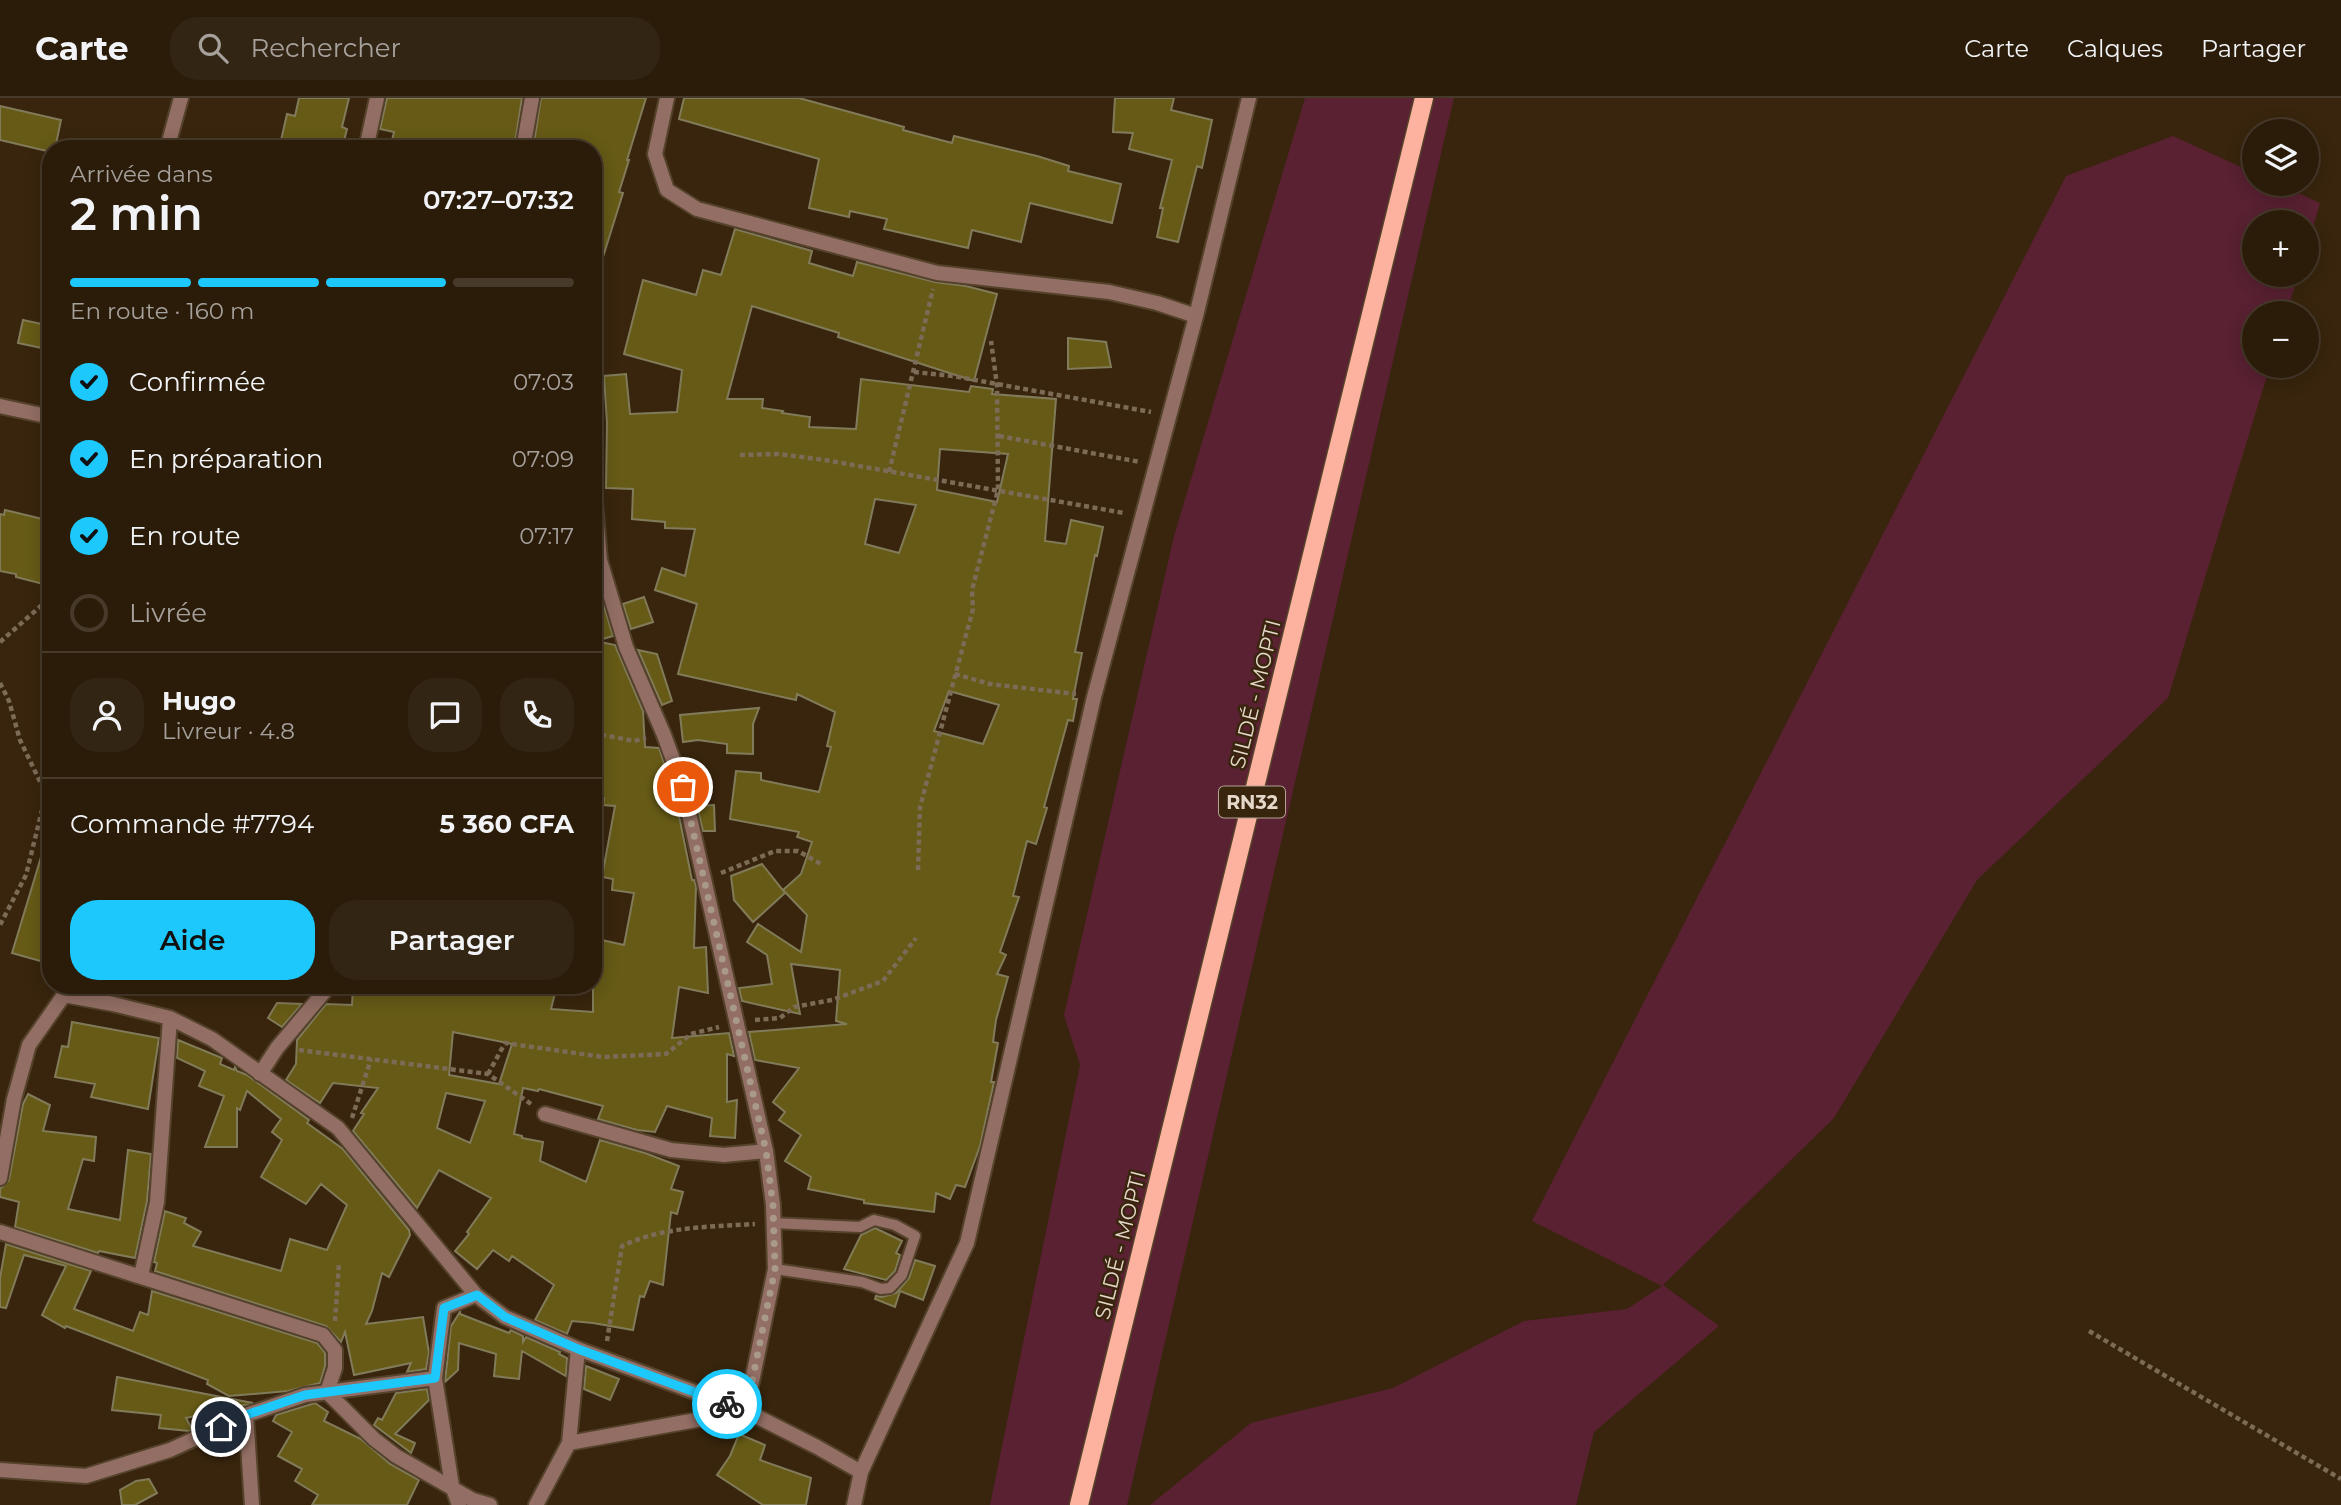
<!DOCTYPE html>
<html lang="fr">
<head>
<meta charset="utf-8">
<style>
  body { margin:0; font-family:Montserrat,sans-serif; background:#332513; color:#f1f3f6; height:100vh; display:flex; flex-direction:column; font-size:26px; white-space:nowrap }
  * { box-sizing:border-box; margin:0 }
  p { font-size:23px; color:#a6a19c }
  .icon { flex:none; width:38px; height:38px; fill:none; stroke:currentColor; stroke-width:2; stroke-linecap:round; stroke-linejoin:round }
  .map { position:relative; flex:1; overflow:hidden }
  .side { position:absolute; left:42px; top:42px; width:560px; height:854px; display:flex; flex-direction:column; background:#2b1c0a; border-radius:28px; box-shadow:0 4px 18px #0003,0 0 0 2px #473a2b }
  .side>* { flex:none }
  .controls { position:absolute; left:2242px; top:21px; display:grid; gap:14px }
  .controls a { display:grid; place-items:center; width:77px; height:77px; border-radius:50%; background:#2b1c0a; box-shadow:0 4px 18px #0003,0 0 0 2px #473a2b; font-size:35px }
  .pin { position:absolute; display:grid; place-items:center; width:60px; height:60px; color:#fff; margin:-30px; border:4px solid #fff; border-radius:50%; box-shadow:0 2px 7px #0007 }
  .courier { position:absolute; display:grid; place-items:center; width:70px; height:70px; margin:-35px; border:5px solid #1dc9fc; border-radius:50%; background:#fff; color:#222; box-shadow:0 2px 9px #0007 }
  .overview em { font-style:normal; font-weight:600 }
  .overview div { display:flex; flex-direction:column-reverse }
  .overview { display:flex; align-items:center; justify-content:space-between; height:119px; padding:0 28px }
  h1 { font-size:46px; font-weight:600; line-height:52px }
  .bar { display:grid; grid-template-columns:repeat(4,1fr); gap:10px 7px; align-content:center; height:84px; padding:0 28px }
  .bar i { height:9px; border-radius:5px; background:#473a2b }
  .bar .on { background:#1dc9fc }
  .bar p { grid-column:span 4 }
  .line { display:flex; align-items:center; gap:18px; padding:0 28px; border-top:2px solid #473a2b }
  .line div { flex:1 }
  .round { display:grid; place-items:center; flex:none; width:74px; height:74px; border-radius:28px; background:#332513 }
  ol { padding:0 28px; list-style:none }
  li { display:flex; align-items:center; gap:21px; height:77px }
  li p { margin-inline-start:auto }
  li .icon { padding:7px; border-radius:50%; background:#1dc9fc; color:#111; stroke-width:4 }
  li:last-child { color:#a6a19c }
  li i { width:38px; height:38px; border:4px solid #473a2b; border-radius:50% }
  .button { display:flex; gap:14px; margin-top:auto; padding:14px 28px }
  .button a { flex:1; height:80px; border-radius:28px; background:#1dc9fc; color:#111; font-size:28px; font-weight:600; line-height:80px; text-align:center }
  .button a+a { background:#332513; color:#f1f3f6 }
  header { display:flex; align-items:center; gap:42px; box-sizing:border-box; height:98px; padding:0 35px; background:#2b1c0a; border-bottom:2px solid #473a2b }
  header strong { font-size:33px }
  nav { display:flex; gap:38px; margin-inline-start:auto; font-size:24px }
  .search { width:490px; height:63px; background:#332513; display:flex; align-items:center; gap:18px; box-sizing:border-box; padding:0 24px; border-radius:28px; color:#a6a19c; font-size:26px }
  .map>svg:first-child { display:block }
</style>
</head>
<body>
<header>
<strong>Carte</strong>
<div class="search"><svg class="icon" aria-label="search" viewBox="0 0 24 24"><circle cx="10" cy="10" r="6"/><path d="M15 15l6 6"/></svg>Rechercher</div>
<nav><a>Carte</a><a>Calques</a><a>Partager</a></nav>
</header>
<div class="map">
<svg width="2341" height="1407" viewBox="0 0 2341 1407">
  <rect width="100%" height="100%" fill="#39250d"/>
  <path fill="#592132" d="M1305 0H1454L1127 1407H990L1080 967 1064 917 1174 438Z
    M2173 38 2254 75V86H2278L2320 105 2307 150 2306 124H2254V177H2298L2287 215H2254V268H2270L2168 600 1977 782 1834 1020 1663 1187 1719 1228 1594 1334 1576 1407H1150L1251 1325 1393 1290 1524 1223 1627 1211 1662 1188 1532 1123 2066 78Z"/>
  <path fill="#665a16" stroke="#817b5a" stroke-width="2" fill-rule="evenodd" d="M299 0H349L342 29 347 31 342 51H279L287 16 295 18Z
    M387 0H522L514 51H390L394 34 380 31Z
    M541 0H646L627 62H629L619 94 623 95 598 175 593 174V51H533Z
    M684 0H799L904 29 903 32 952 45 954 38 1037 58 1069 68 1068 73 1121 86 1112 125 1030 105 1021 144 972 132 968 150 884 131 887 121 850 113 849 119 809 110 819 61 679 21Z
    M1115 0H1174L1171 12 1212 22 1202 70 1197 68 1178 144 1157 139 1163 110H1160L1172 62 1129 51 1133 35 1113 34Z
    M0 8 61 22 55 51H51V54L0 42Z
    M735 131 812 153 809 165 853 178 857 164 935 184 966 188 997 196 974 283 838 239 839 235 752 208 727 301H763L762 310 783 313 782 315 810 319 809 329 856 331 861 281 969 294 971 288 993 291 992 296 1056 301 1045 443 1066 446 1071 422 1103 429 1097 458 1095 457 1075 554 1082 555 1073 601H1077L1073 623 1068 622 1044 709 1047 710 1036 746 1027 743 1013 798 1019 799 1000 854 1006 857 997 876 1008 879 996 922 993 944 998 945 991 984H994L980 1048 965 1089 956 1087 950 1101 936 1095 934 1114 864 1105V1102L808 1091 811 1079 785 1063 801 1037 779 1022 785 1014 773 1004 799 970 755 962 749 934 847 926 836 923 840 872 791 866 800 916 742 903 739 890 772 886 767 857 747 844 758 826 801 854 807 817 783 792 801 776 812 744 797 739 799 734 730 721 736 673 761 675V682L819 694 831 649 827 648 835 614 797 596 796 602 678 576 697 506 655 492 662 470 685 478 695 431 665 430V424L632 421 633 391 606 390 607 325 604 278 626 276 630 316 677 314 682 272 624 256 643 182 696 197 703 172 721 177ZM940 351 1008 356 997 404 937 392ZM875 401 916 407 899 455 865 446ZM949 593 999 607 983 646 934 633Z
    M23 222 51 228V252L18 245Z
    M1068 240 1106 244 1111 269 1068 271Z
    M5 412 51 423V488L16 479V476L0 473V416L4 417Z
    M644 499 653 524 631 531 623 506Z
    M593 505 604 508 613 538 596 543 615 547 643 613 645 649 659 650 664 665 670 700H675L674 708H677L692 782H694L696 788 694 850 706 849 708 895 679 889 672 940 729 935 734 958 727 956V1004L737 1002 735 1040 710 1038 712 1020 667 1008 655 1034 637 1032 598 1021 603 1008 539 991 538 993 523 990 514 1036 522 1038V1040L543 1044 540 1063 586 1084 600 1042 645 1055 679 1068 671 1091 683 1094 677 1116 671 1114 663 1187 650 1183 644 1199 640 1198 633 1232 593 1225 572 1223 567 1236 535 1222 554 1187 512 1158 509 1163 493 1152 477 1171 455 1153 469 1136 467 1134 491 1100 439 1072 417 1110 353 1033 364 1016 361 1015 378 990 333 985 320 1005 286 982 296 966 297 942 326 906 352 907 353 887H429V890L479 896 480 887H557L551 911 593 914V840L624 847 634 795 612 792 613 781 602 779 615 708 603 707 604 700 593 697ZM453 934 512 946 499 986 449 977ZM446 995 485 1003 470 1045 437 1030Z
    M638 552 657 556 672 603 662 607Z
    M759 610 753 626V656L727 655V646L698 642 683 644 680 617Z
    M714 707 715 733H703L697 708Z
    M45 746 51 747V866L12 855Z
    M762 766 785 795 753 824 734 802 731 778Z
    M277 905 302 906 282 929 268 920Z
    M72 924 159 940 148 1011 91 999 95 986 55 979 62 948 68 949Z
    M178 942 222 960 220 966 234 972 235 969 237 973 247 977 309 1022 307 1025 343 1051 409 1132 410 1137 389 1179 382 1175 372 1213 366 1226 423 1219 429 1255 426 1271 407 1274 411 1265 354 1277 345 1234 341 1244 326 1228 155 1173 157 1165 154 1164 165 1113 186 1120 184 1125 201 1134 193 1148 281 1173 290 1141 327 1152 347 1107 321 1086 306 1106 261 1079 282 1042 272 1034 281 1021 247 993 240 1012 237 1010V1049H205L224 998 199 988 205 973 177 960Z
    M28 996 50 1007 43 1033 96 1039 94 1063 83 1061 68 1111 120 1122 128 1052 151 1056 147 1103 135 1160 99 1153 98 1155 15 1129 19 1104 0 1099V1091L9 1082 23 1006Z
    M875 1130 902 1143 896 1155 900 1157 895 1173 886 1182 844 1171 861 1137Z
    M6 1146 91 1173 74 1211 133 1233 140 1214 148 1217 152 1193 317 1245 325 1255V1268L320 1285 288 1293 229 1298 207 1286 208 1282 66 1228 65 1230 42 1217 66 1168 24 1157 6 1210 0 1209V1180Z
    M915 1162 935 1168 923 1202 900 1193 895 1209 875 1201 876 1198 882 1199 896 1195 909 1180Z
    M460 1214V1216L509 1235 511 1232 523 1238V1244L526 1239 560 1254 559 1256 567 1260 566 1278 522 1253 519 1281 494 1278 496 1256 459 1245 458 1272 445 1284 451 1228Z
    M586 1268 619 1281 610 1302 584 1291Z
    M117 1279 253 1305 186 1320 192 1331 189 1333 159 1330 161 1317 112 1312Z
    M427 1291 429 1302 395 1336 415 1345 411 1355 374 1327 378 1320 382 1322 396 1295Z
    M315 1305 328 1314 324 1323 361 1341 390 1366 419 1382 407 1407H312L318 1397 295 1383 302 1371 278 1358 292 1334 273 1323 276 1317Z
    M739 1336 765 1347 760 1362 811 1380 806 1407H763L717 1377 730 1358Z
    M149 1381 157 1395 135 1407H122L120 1392 136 1383Z"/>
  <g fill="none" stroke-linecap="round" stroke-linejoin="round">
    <defs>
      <path id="service" d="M773 1125 860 1129 874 1122 895 1127 915 1138 902 1177 890 1190 881 1191 862 1184 775 1171"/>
      <path id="minor" d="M667 0 655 56 667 92 697 111 937 175 1109 194 1157 205 1196 218
        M167 51 181 0
        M366 51 377 0
        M523 51 532 0
        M0 308 51 319
        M260 976 277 950 330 887
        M545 1016 671 1052 724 1057 766 1053
        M0 1080 14 1001 29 947 64 897 113 906 170 920 212 941 338 1030 476 1197 505 1219 578 1251 746 1313 817 1349 861 1374
        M0 1134 323 1237 335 1252V1270L327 1294 374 1341 396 1358 473 1402 490 1407
        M141 1178 157 1104 170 920
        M246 1317 252 1407
        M569 1345 746 1313 775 1171 773 1107 766 1053 683 689 664 637 626 549 600 462 593 382
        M0 1372 86 1378 170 1352 246 1317 305 1297 435 1280
        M459 1407 452 1388 435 1280 444 1210 476 1197
        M536 1407 569 1345 578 1251
        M854 1407 861 1374 967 1145 1094 599 1196 218 1249 0"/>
      <path id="primary" d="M1079 1407 1424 0"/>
    </defs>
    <use href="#service" stroke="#55422b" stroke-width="14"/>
    <use href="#minor" stroke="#55422b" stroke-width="18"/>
    <use href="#primary" stroke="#55422b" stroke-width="21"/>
    <path stroke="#7c6b57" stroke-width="4.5" stroke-dasharray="5 3.5" stroke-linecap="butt" d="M914 274 953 278 1151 314
      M999 338 1140 364
      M740 357 778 356 825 362 1124 415
      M889 374 933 191
      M0 544 51 499
      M955 576 990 586 1076 596
      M0 585 9 603 20 642 46 696 26 777 0 827
      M593 635 634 643 646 640
      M918 772 920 709 973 511 972 492 998 392 997 287 991 243
      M721 775 775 753H798L821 766
      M755 922 780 920 794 909 832 902 883 883 916 840
      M299 952 488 976 531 1006
      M488 976 505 945 603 959 666 956 691 936 719 929
      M352 1020 371 961
      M335 1223 339 1165
      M2089 1233 2341 1381
      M607 1243 622 1148C664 1128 710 1129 755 1126"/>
    <use href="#service" stroke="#926e64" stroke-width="10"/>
    <use href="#minor" stroke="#926e64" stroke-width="14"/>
    <use href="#primary" stroke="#fcb29e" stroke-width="18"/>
  </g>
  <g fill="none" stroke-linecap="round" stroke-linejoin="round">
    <path stroke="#a99988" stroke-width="7" stroke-dasharray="0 12.6" d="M683 689 766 1053 773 1107 775 1171 746 1313 727 1306"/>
    <path stroke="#1dc9fc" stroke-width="9" d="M221 1329 246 1317 305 1297 435 1280 444 1210 477 1197 505 1219 578 1251 727 1306"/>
  </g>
  <g text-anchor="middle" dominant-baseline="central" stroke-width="5" stroke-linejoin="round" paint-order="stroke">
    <rect fill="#39250d" stroke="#b1a291" stroke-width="2" x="1219" y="688.5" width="66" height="31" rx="5"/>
    <g font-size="19" font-weight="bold" fill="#e5d8ca">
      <text x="1252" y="704">RN32</text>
    </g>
    <g font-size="21" fill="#e5d8ca" stroke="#39250d">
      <text transform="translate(1255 596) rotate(-76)">SILDÉ - MOPTI</text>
      <text transform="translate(1120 1147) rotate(-76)">SILDÉ - MOPTI</text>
    </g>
  </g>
</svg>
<div class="controls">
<a><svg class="icon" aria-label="layers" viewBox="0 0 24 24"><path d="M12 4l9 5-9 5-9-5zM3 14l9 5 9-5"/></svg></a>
<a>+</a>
<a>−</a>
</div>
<div class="pin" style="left:683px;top:689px;background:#ea580c"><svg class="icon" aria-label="bag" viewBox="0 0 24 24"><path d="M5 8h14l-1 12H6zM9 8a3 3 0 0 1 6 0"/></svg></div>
<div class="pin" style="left:221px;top:1329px;background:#1f2937"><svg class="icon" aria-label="home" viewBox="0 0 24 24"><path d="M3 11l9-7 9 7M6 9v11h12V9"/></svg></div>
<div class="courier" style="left:727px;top:1306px"><svg class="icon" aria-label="bike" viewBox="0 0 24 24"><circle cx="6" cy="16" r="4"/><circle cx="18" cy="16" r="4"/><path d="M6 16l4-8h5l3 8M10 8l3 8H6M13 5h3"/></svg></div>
<section class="side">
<div class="overview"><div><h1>2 min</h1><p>Arrivée dans</p></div><em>07:27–07:32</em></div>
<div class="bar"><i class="on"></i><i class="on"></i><i class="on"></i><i></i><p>En route · 160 m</p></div>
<ol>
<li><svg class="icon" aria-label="check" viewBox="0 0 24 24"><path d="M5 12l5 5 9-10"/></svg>Confirmée<p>07:03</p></li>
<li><svg class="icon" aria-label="check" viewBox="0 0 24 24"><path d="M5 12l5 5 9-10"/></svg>En préparation<p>07:09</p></li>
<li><svg class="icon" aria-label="check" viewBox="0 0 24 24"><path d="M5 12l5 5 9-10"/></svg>En route<p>07:17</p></li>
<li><i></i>Livrée</li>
</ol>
<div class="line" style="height:126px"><a class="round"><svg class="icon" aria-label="person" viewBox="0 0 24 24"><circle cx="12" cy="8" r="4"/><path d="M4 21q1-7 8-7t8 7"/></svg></a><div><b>Hugo</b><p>Livreur · 4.8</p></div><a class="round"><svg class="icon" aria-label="chat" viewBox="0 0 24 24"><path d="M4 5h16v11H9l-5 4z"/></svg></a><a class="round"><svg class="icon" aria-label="phone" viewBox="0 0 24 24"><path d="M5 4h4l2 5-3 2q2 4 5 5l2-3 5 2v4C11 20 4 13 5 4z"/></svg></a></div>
<div class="line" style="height:91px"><div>Commande #7794</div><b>5 360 CFA</b></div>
<div class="button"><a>Aide</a><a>Partager</a></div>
</section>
</div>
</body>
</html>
